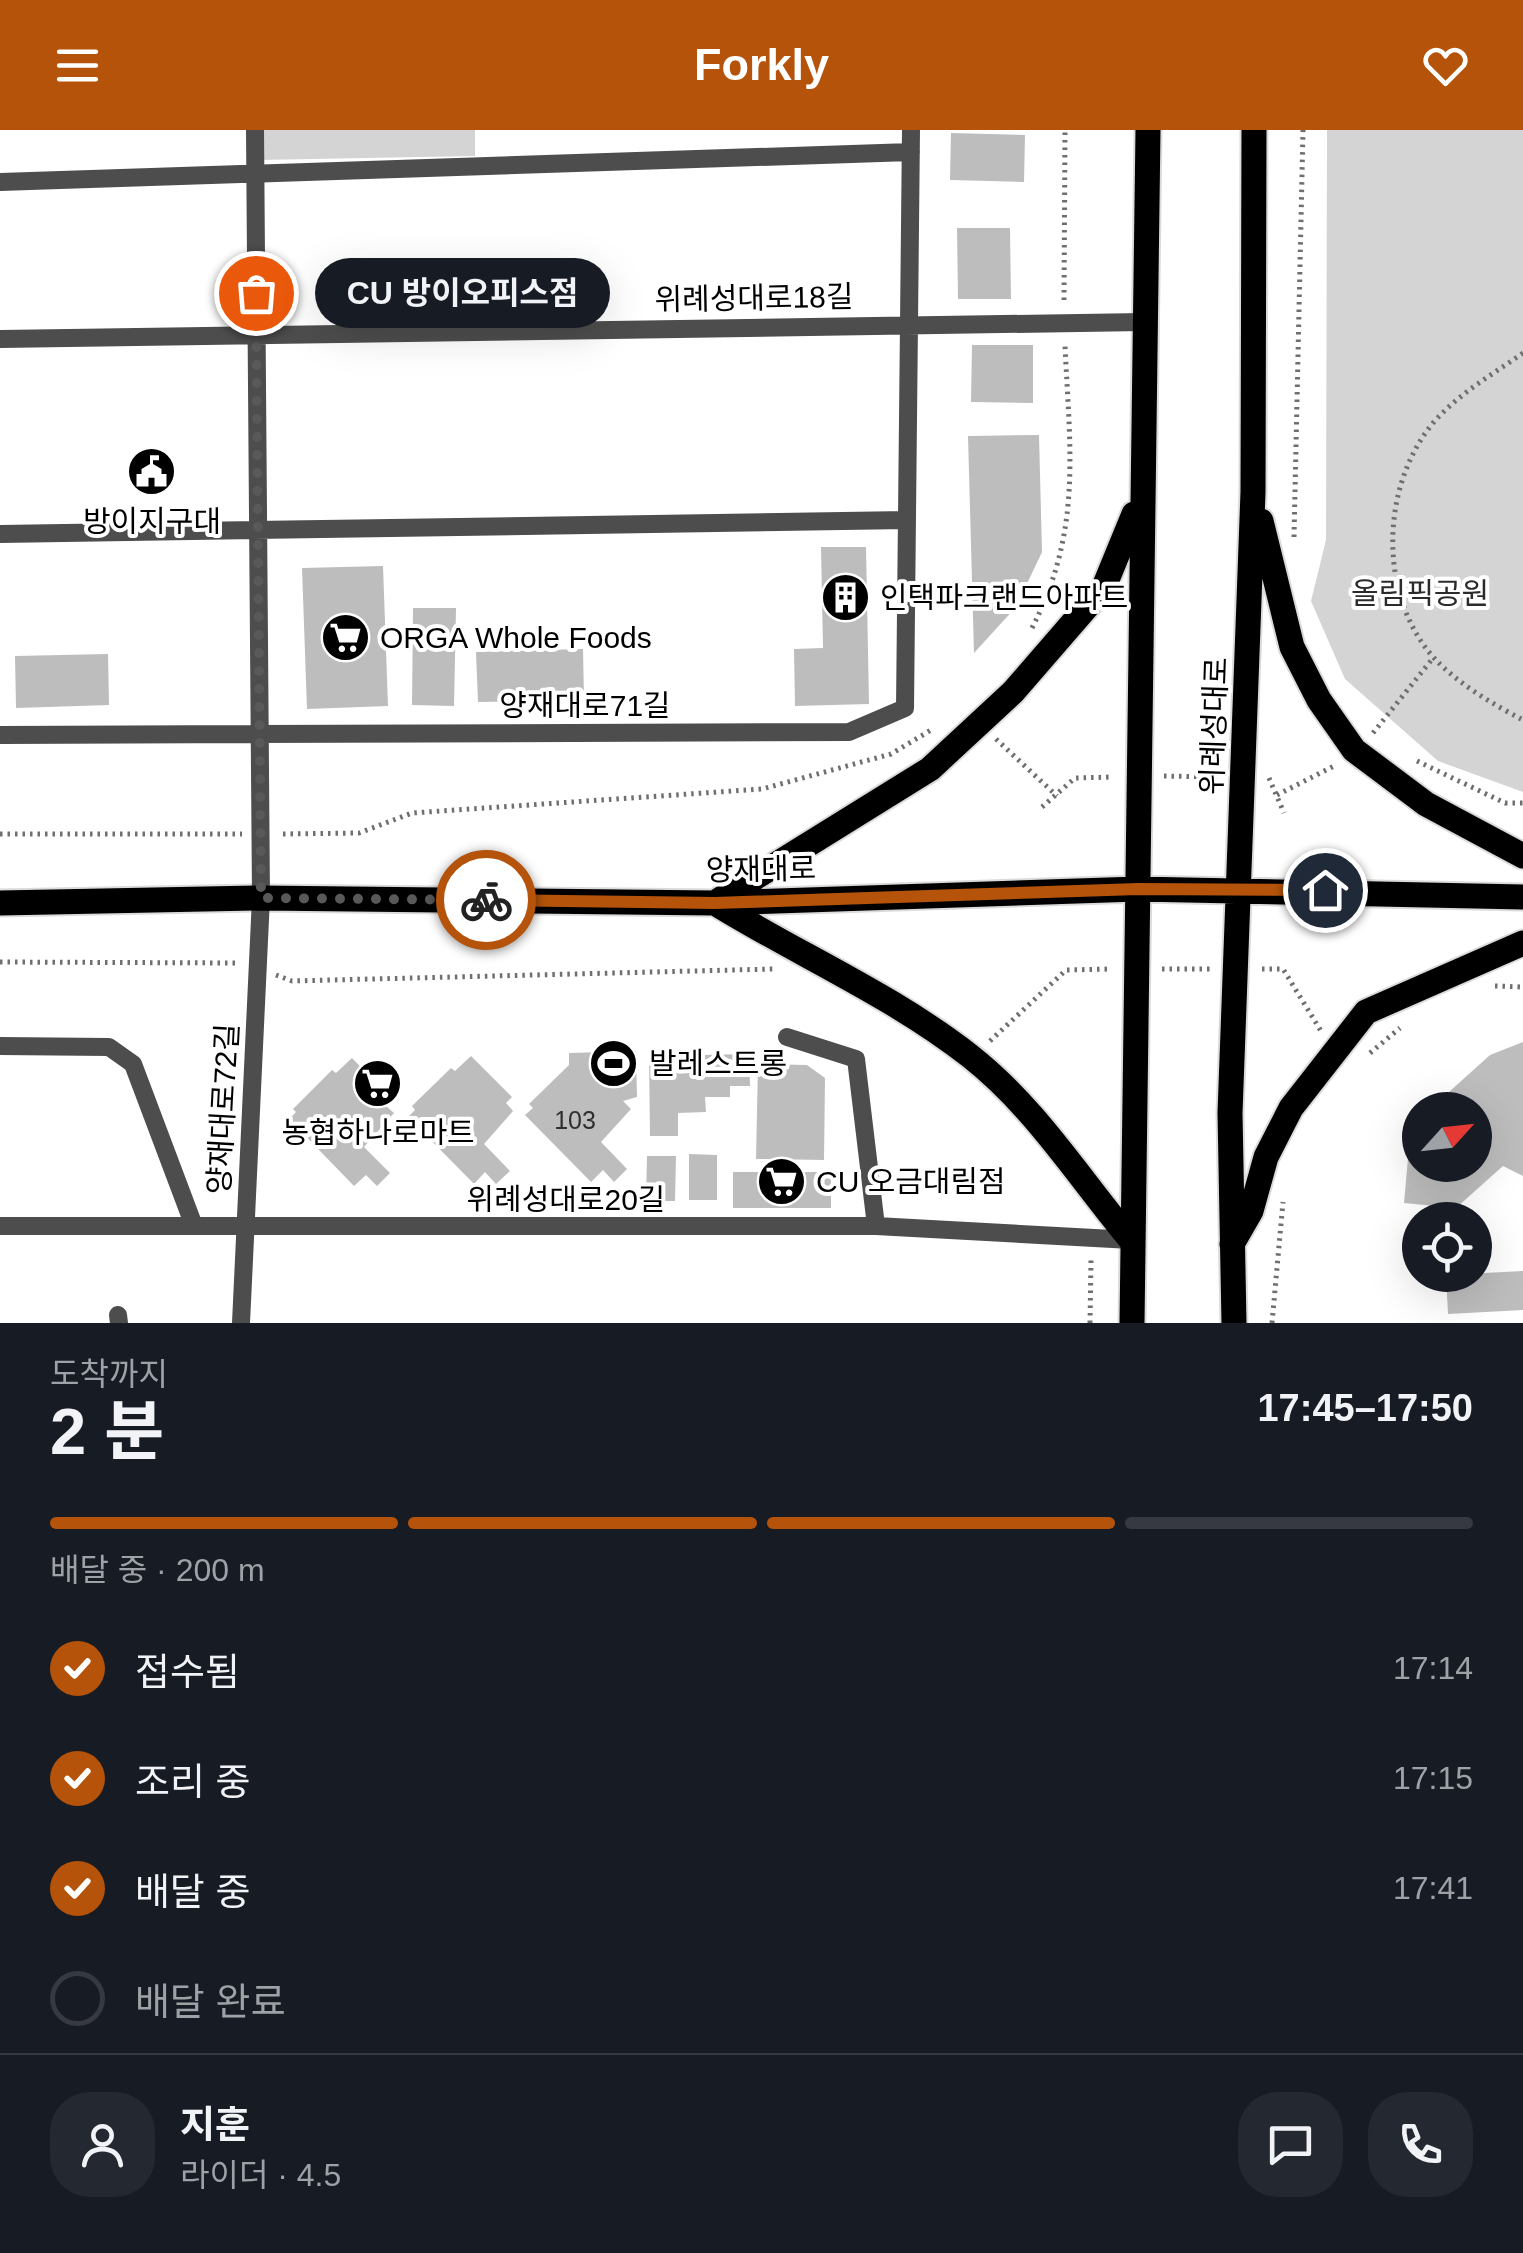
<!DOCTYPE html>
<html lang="ko">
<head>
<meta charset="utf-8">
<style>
  body { margin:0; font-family:Helvetica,"Noto Sans KR",sans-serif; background:#242831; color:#f1f3f6; height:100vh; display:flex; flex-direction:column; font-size:38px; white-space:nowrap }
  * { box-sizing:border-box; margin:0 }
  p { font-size:32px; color:#9ea1a6 }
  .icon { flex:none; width:55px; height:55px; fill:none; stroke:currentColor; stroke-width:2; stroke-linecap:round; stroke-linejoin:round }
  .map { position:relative; height:1193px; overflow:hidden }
  .side { display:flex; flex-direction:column; background:#171b24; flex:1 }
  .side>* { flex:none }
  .needle { width:65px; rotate:63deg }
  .tools { position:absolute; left:1402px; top:962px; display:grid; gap:20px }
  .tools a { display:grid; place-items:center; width:90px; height:90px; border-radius:50%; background:#171b24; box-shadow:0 10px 40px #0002; font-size:50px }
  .pin { position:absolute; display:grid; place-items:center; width:85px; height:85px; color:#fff; margin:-42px; border:5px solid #fff; border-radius:50%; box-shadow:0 2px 10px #0007 }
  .courier { position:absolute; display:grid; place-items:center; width:100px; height:100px; margin:-50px; border:8px solid #b45309; border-radius:50%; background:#fff; color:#222; box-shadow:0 2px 12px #0007 }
  .bubble { position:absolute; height:70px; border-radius:35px; background:#171b24; box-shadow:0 10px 40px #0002; font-size:32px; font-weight:700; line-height:70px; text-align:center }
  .headline em { font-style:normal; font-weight:700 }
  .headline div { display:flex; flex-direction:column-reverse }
  .headline { display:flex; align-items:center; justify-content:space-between; height:170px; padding:0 50px }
  h1 { font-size:65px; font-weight:700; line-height:75px }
  .bar { display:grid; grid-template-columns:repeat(4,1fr); gap:15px 10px; align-content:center; height:120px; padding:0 50px }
  .bar i { height:12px; border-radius:8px; background:#363941 }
  .bar .selected { background:#b45309 }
  .bar p { grid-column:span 4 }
  .line { display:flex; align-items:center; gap:25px; padding:0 50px; border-top:2px solid #363941 }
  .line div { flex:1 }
  .round { display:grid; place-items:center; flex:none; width:105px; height:105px; border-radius:40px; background:#242831 }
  ol { padding:0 50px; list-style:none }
  li { display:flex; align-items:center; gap:30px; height:110px }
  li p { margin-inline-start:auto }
  li .icon { padding:10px; border-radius:50%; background:#b45309; color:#fff; stroke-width:4 }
  li:last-child { color:#9ea1a6 }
  li i { width:55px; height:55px; border:5px solid #363941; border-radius:50% }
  header { display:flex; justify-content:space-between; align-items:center; height:130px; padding:0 50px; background:#b45309; color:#fff; font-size:45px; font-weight:700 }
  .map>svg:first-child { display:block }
</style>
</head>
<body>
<header><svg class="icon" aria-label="menu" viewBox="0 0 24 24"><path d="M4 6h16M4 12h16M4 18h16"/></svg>Forkly<svg class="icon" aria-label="heart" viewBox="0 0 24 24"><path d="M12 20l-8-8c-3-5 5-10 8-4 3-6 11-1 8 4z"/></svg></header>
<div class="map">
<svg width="1523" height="1193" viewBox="0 0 1523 1193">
  <rect width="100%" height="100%" fill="#fff"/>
  <path fill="#d4d4d4" d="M257 0H475V26L258 30Z
    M1327 0H1523V662L1438 631 1345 549 1311 471 1326 410Z"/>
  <path fill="#bdbdbd" d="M951 3 1025 5 1024 52 950 50Z
    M957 98H1010L1011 169H958Z
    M972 215H1033V273L971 272Z
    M1039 305 1042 422 1016 477 974 523 968 306Z
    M821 417H866L869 574 795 576 794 519 823 518Z
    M383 436 388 576 307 579 302 438Z
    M413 478H456L454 576 412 575Z
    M583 519 584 570 478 572 476 522Z
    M108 524 109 575 16 578 15 526Z
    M1523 912V1046L1503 1036 1456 1078 1404 1073 1408 1028 1420 1001V1035H1475V980H1429L1490 925Z
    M636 921 637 967 623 971 631 979 601 1012 627 1039 614 1052 603 1040 591 1052 525 985 533 978 529 974 569 935V923Z
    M749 924 750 956H730V967H705L706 982 678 983V1006H650L649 926Z
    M471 926 512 967 506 973 513 981 484 1014 510 1041 496 1054 485 1042 474 1054 408 987 415 980 412 976 451 938 455 941Z
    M352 928 393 970 386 976 394 983 364 1017 390 1043 377 1056 366 1045 354 1056 289 989 296 982 293 979 332 940 336 943Z
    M758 934 807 935 825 948 824 1030 756 1029Z
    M689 1024 717 1025V1070H689Z
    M647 1026H676L675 1071H646Z
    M733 1042H831V1078H733Z
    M1523 1141V1180L1448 1184 1446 1145Z"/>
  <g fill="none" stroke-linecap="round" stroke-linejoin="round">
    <defs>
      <path id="major" d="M1261 391 1292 517 1319 570 1354 620 1426 674 1523 726
        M719 770 930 639 1013 562 1104 457 1134 384
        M0 773 261 768 715 773 1138 759 1523 767
        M715 773C799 825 892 865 970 926 1035 977 1079 1048 1131 1110
        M1232 1114 1251 1081 1266 1027 1291 978 1366 882 1523 813
        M1132 1193 1148 0
        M1234 1193 1230 983 1253 362 1254 0"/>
    </defs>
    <use href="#major" stroke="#dbdbdb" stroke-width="29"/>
    <path stroke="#6f6f6f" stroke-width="5" stroke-dasharray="2.5 5" stroke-linecap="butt" d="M1064 170 1065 0
      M1523 223C1492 245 1459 263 1433 293 1380 357 1378 467 1435 529 1457 553 1494 575 1523 590
      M1294 407 1303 0
      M1032 498C1082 401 1070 321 1065 216
      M1373 603 1433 528
      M996 609 1057 666
      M1417 631 1505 673H1523
      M1164 646 1218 647
      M1269 648 1284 683
      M1277 665 1334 636
      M1042 677 1075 648 1113 647
      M0 704H242
      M283 704 359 703 412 683 762 659 891 624 931 600
      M0 832 237 833
      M1162 839H1211
      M1262 839H1283L1321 901
      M276 845 292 851 774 839
      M1495 856 1523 857
      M990 911 1066 840 1111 839
      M1370 923 1400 898
      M1090 1193 1091 1130
      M1272 1193 1283 1072"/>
    <path stroke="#4d4d4d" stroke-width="18" d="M0 52 911 22
      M0 209 1143 192
      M0 404 907 390
      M0 605 849 602 905 578 911 0
      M787 907 856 929 876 1096
      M0 916 109 917 133 934 194 1096
      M0 1096H876L1131 1110
      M118 1185 119 1193
      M241 1193 261 768 255 0"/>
    <use href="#major" stroke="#000" stroke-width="25"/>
  </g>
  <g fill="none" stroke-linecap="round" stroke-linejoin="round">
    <path stroke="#595959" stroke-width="10" stroke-dasharray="0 18" d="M256 163 261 768 486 770"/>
    <path stroke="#b45309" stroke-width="12" d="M486 770 715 773 1138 759 1325 760"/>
  </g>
  <defs>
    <symbol id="civic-disc" viewBox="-11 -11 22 22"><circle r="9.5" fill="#000" stroke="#fff"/><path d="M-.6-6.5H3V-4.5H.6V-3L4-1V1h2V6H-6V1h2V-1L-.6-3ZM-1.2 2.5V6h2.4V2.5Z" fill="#fff"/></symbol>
    <symbol id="building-disc" viewBox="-11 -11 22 22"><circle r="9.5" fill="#000" stroke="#fff"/><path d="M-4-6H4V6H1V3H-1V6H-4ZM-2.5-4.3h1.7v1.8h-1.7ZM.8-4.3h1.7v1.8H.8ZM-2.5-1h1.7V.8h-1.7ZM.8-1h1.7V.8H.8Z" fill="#fff"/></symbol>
    <symbol id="supermarket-disc" viewBox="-11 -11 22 22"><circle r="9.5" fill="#000" stroke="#fff"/><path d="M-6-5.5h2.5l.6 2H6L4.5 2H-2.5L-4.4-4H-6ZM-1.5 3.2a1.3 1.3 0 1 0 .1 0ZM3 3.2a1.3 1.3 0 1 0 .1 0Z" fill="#fff"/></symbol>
    <symbol id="stadium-disc" viewBox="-11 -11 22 22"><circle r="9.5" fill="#000" stroke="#fff"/><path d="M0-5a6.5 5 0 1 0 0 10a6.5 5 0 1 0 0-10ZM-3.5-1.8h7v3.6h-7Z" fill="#fff"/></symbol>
  </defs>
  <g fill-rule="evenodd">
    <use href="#civic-disc" x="124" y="314" width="55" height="55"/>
    <use href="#building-disc" x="818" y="440" width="55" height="55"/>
    <use href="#supermarket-disc" x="318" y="480" width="55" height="55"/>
    <use href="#stadium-disc" x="586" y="906" width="55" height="55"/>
    <use href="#supermarket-disc" x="350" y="926" width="55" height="55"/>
    <use href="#supermarket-disc" x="754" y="1024" width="55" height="55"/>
  </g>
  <g text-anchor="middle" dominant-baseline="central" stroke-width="8" stroke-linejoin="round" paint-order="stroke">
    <g font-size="25" fill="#2f2f2f">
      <text x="575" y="990">103</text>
    </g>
    <g font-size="30" fill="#000" stroke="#fff">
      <text transform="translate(754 168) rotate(-1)">위례성대로18길</text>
      <text x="585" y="575">양재대로71길</text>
      <text transform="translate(1214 596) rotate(-88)">위례성대로</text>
      <text transform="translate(761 739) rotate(-1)">양재대로</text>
      <text transform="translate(223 979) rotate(-87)">양재대로72길</text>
      <text x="566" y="1069">위례성대로20길</text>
    </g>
    <g font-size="30" fill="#000" stroke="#fff" text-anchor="start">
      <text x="152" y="391" text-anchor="middle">방이지구대</text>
      <text x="880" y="467">인택파크랜드아파트</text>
      <text x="380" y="507">ORGA Whole Foods</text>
      <text x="649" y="933">발레스트롱</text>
      <text x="378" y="1002" text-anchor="middle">농협하나로마트</text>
      <text x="816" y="1051">CU 오금대림점</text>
    </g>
    <g font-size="30" fill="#2b2b2b" stroke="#fff">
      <text x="1420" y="463">올림픽공원</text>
    </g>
  </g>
</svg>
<div class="tools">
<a><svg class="needle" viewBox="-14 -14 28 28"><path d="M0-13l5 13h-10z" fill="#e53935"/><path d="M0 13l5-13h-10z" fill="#9ea1a6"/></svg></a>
<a><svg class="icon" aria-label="locate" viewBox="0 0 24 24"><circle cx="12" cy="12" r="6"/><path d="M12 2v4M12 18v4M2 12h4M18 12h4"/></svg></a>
</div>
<div class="pin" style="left:256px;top:163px;background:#ea580c"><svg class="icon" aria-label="bag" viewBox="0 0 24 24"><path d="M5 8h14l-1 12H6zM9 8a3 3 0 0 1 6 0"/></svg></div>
<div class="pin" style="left:1325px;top:760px;background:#1f2937"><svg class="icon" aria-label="home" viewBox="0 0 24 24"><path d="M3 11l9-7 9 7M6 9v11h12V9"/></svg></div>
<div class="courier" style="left:486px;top:770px"><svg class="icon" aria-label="bike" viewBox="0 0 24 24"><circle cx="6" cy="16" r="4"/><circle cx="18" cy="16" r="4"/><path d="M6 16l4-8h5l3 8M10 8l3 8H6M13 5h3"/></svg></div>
<div class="bubble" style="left:315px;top:128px;width:295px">CU 방이오피스점</div>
</div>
<section class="side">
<div class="headline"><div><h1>2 분</h1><p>도착까지</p></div><em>17:45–17:50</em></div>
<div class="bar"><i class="selected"></i><i class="selected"></i><i class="selected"></i><i></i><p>배달 중 · 200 m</p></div>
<ol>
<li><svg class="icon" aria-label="check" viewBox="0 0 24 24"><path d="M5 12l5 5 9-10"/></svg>접수됨<p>17:14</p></li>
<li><svg class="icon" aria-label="check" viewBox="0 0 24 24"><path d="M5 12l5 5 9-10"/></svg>조리 중<p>17:15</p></li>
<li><svg class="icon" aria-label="check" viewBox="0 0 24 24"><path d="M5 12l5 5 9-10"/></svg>배달 중<p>17:41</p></li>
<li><i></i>배달 완료</li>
</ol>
<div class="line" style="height:180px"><a class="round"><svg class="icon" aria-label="person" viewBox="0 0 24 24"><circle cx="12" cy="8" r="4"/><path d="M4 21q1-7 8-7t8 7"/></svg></a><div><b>지훈</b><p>라이더 · 4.5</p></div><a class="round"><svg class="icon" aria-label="chat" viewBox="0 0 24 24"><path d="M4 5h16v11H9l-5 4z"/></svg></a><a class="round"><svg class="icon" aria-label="phone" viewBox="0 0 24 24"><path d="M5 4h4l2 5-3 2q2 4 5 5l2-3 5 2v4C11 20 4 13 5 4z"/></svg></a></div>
</section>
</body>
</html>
